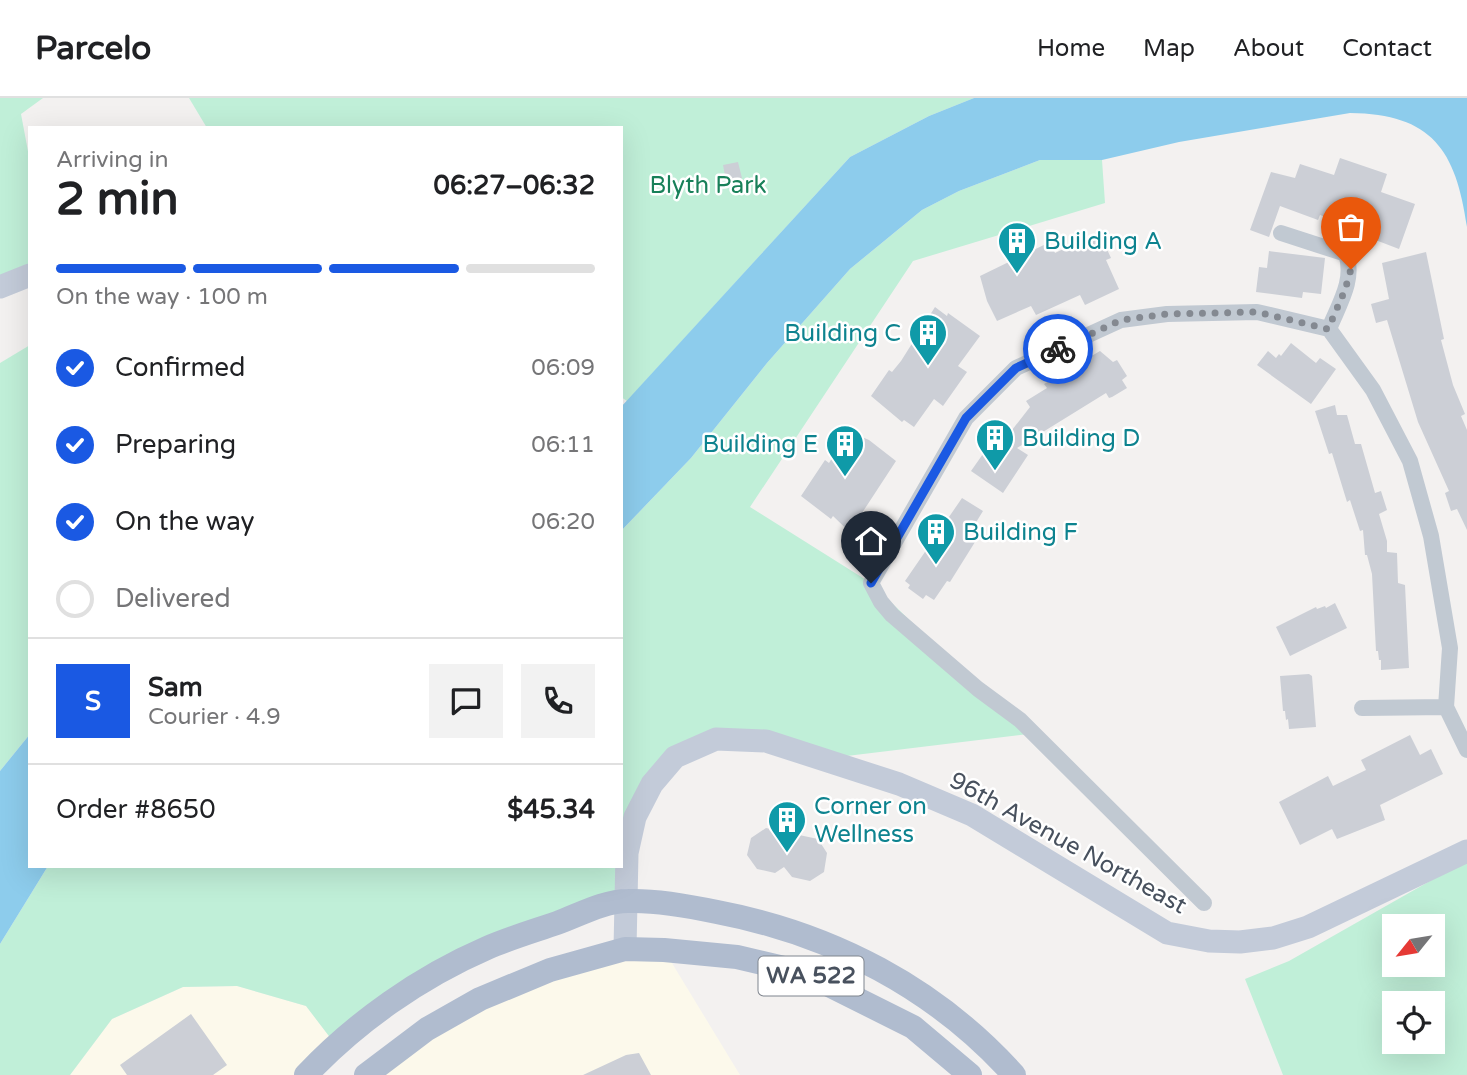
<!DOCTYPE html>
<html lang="en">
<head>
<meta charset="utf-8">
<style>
  body { margin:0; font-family:"Varela Round",sans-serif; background:#f2f2f2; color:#202124; height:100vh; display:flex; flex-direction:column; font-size:26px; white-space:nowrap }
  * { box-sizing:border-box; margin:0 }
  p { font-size:23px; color:#757577 }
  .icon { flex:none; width:38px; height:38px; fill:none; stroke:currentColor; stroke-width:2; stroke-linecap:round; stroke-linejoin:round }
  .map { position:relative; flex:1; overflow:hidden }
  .details { position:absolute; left:28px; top:28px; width:595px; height:742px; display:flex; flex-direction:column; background:#fff; border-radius:0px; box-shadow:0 7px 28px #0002 }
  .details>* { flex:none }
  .needle { width:46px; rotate:240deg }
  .controls { position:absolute; left:1382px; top:816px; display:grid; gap:14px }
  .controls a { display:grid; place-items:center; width:63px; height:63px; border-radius:0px; background:#fff; box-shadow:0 7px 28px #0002; font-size:35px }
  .pin { position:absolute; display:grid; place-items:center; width:60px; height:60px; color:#fff; margin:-72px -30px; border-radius:50% 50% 50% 0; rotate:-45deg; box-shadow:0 0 7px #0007 }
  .pin .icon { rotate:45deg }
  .courier { position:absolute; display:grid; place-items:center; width:70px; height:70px; margin:-35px; border:5px solid #1a59e3; border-radius:50%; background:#fff; color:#222; box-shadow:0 2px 9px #0007 }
  .summary em { font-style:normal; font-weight:800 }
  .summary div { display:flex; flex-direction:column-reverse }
  .summary { display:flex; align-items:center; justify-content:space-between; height:119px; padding:0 28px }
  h1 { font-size:46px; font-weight:800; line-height:52px }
  .bar { display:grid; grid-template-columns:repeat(4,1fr); gap:10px 7px; align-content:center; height:84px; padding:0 28px }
  .bar i { height:9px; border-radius:5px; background:#e0e0e0 }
  .bar .current { background:#1a59e3 }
  .bar p { grid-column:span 4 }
  .line { display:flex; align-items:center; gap:18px; padding:0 28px; border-top:2px solid #e0e0e0 }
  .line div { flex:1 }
  .round { display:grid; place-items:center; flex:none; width:74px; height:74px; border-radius:0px; background:#f2f2f2 }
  ol { padding:0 28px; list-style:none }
  li { display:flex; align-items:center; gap:21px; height:77px }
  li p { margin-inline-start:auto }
  li .icon { padding:7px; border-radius:50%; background:#1a59e3; color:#fff; stroke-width:4 }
  li:last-child { color:#757577 }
  li i { width:38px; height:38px; border:4px solid #e0e0e0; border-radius:50% }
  header { display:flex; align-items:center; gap:42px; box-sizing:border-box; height:98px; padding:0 35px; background:#fff; border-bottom:2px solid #e0e0e0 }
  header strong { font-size:33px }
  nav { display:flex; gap:38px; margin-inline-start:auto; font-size:24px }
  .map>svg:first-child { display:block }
</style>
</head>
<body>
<header>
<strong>Parcelo</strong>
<nav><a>Home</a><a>Map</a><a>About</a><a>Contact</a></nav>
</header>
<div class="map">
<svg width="1467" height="977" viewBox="0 0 1467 977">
  <rect width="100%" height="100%" fill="#f3f1f0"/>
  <path fill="#fcf9eb" d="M664 852 740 977H366L480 901Z
    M237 888 306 908 335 946 306 977H70L112 921 183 889Z"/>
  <path fill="#c0efd8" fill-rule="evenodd" d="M0 0H43L21 16 30 64V177L0 189Z
    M189 0H974L929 18 850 59 627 303 621 299V30H207Z
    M1040 62H1102L1105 105 913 163 750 409 871 485 1028 636 822 661 716 641 652 686 626 802 523 836 335 946 306 908 237 888 183 889 112 921 70 977H0V846L48 768H621V433L691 360 767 265 850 171 922 112 959 93Z
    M30 247V636L0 673V265Z
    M1467 762V977H1283L1245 881 1289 863ZM1395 828H1433V866H1395ZM1395 905H1433V943H1395Z"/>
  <path fill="#8dccec" d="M974 0H1467V129C1456 52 1432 16 1350 15L1179 44 1102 62H1040L959 93 922 112 850 171 767 265 691 360 621 433V309L850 59 929 18Z
    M30 636V768H48L0 846V673Z"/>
  <path fill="#cccfd6" d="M1340 60 1387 76 1381 94 1415 106 1399 151 1365 138 1367 134 1320 117 1318 122 1280 108 1269 139 1250 132 1271 74 1295 80 1300 66 1334 77Z
    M738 64 742 80 726 83 723 67Z
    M1099 134 1111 160 1106 162 1119 191 1085 207 1080 197 1036 217 1031 208 997 223 987 203 980 178 1050 144 1055 155Z
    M1269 153 1325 160 1321 196 1303 194 1302 200 1256 194 1259 169 1267 170Z
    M1426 154 1444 241 1441 242 1453 287 1465 316 1461 318 1467 332V432L1457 411 1451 413 1445 395 1449 393 1418 324 1387 222 1376 225 1371 206 1389 201 1382 165Z
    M935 209 947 218 948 215 980 238 958 268 967 274 943 308 934 301 914 329 904 322 902 324 871 298 889 272 892 274 901 263Z
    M1291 245 1316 265 1320 260 1336 271 1311 306 1257 267 1268 253 1276 260 1279 256 1281 258Z
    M1100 253 1113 264 1117 262 1127 278 1122 282 1127 290 1112 299 1109 300 1106 295 1017 350 1028 357 1003 395 971 373 997 336 1005 341 1030 309 1026 303 1047 290 1044 286Z
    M1335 307 1337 317H1347L1355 346H1361L1375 395 1381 393 1387 412 1379 416 1387 443V454L1397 455 1398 485 1405 487 1409 570 1381 572V562H1379L1378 553H1376L1372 476 1367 457H1365L1363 432 1360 433 1350 402 1347 404 1332 355 1329 356 1315 313Z
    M855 336 869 342 896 363 862 415 878 431 863 447 833 418 831 421 801 398 825 362 829 365 834 357 839 360Z
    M962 400 983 413 967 439 975 444 950 484 947 483 934 502 926 497 923 501 908 490 910 487 905 483Z
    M1335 505 1347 530 1290 558 1276 529 1316 509 1317 511 1325 508 1326 510Z
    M1309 576 1312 578 1316 629 1289 631 1288 621 1286 622 1285 613H1283L1280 578Z
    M1410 637 1420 657 1431 651 1443 676 1380 707 1385 722 1337 741 1332 731 1300 747 1279 704 1328 678 1333 688 1366 672 1361 662Z
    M766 730 818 741 827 755 824 774 810 783 792 779 784 769 775 775 757 771 747 757 751 740Z
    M191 916 227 967 213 977H127L120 967Z
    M639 955 651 977H583L626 957Z"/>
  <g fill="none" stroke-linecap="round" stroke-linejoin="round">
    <path stroke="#c1c9d2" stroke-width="16" d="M1281 135 1346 156C1355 182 1339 206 1329 231
      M1362 610 1446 609
      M1204 805 1020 622 978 591 892 517 881 504 871 485 966 320 1016 270 1121 222 1167 216 1257 214 1329 231 1373 292 1410 363 1431 438 1450 550 1446 609 1467 652"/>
    <path stroke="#c3cbd9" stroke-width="23" d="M0 189 30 177
      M625 851 627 755 635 719 652 686 675 659 716 641 766 643 899 686 972 717 1167 835 1209 843 1240 844 1273 840 1308 829 1467 753"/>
    <path stroke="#b0bccf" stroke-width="24" d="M306 977C356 924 420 879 487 850 510 840 534 833 557 825 579 817 604 803 628 803 657 802 689 808 717 814 832 836 936 890 1014 977
      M366 977 427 931 480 901 550 872 625 851 664 852 737 859 805 875 913 929 970 977"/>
  </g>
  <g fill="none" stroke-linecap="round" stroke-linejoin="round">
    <path stroke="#848991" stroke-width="7" stroke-dasharray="0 12.6" d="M1058 251 1121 222 1167 216 1257 214 1328 231 1345 192 1351 171"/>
    <path stroke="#1a59e3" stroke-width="9" d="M871 485 966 320 1016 270 1058 251"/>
  </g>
  <defs>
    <symbol id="building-pin" viewBox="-11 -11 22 30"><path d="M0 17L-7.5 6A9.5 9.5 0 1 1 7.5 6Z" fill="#0f9aa8" stroke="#fff"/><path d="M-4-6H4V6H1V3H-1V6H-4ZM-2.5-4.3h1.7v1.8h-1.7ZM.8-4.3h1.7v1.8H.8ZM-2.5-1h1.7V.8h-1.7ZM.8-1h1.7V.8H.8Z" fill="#fff"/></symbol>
  </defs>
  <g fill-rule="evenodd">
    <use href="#building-pin" x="995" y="121" width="44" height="60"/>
    <use href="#building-pin" x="906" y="213" width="44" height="60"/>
    <use href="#building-pin" x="973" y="318" width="44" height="60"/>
    <use href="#building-pin" x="823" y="324" width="44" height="60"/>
    <use href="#building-pin" x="914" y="412" width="44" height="60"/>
    <use href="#building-pin" x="765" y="700" width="44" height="60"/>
  </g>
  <g text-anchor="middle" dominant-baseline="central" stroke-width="5" stroke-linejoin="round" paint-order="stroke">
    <rect fill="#fff" stroke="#7f858e" stroke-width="2" x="758.5" y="858.5" width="105" height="39" rx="5"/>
    <g font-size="23" font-weight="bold" fill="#48515e">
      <text x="811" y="878">WA 522</text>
    </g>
    <g font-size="24" fill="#188059" stroke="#fff">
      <text x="708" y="87">Blyth Park</text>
    </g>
    <g font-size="24" fill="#0d838f" stroke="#fff" text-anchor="start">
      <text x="1044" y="143">Building A</text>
      <text x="901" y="235" text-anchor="end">Building C</text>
      <text x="1022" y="340">Building D</text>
      <text x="818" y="346" text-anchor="end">Building E</text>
      <text x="963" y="434">Building F</text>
      <text x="814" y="708">Corner on<tspan x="814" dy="28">Wellness</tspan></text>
    </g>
    <g font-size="24" fill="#48515e" stroke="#fff">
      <text transform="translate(1068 745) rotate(29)">96th Avenue Northeast</text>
    </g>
  </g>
</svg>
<div class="controls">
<a><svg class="needle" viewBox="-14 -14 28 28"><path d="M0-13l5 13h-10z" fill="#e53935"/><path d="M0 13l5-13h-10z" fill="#757577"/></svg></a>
<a><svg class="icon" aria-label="locate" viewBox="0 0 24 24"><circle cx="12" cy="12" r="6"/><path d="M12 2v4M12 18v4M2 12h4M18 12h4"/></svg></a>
</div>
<div class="pin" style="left:1351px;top:171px;background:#ea580c"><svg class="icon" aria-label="bag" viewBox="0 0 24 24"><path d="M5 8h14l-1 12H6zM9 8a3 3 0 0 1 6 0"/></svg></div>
<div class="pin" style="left:871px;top:485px;background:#1f2937"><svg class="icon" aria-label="home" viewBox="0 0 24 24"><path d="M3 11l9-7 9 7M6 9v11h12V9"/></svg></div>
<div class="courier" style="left:1058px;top:251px"><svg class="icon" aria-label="bike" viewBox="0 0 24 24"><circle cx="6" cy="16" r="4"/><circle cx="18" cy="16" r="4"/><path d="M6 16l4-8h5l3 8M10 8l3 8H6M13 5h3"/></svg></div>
<section class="details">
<div class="summary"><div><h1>2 min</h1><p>Arriving in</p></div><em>06:27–06:32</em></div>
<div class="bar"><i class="current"></i><i class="current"></i><i class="current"></i><i></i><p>On the way · 100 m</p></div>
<ol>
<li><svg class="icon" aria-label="check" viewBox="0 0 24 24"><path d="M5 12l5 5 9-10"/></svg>Confirmed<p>06:09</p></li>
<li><svg class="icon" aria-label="check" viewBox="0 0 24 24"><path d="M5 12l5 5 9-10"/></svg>Preparing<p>06:11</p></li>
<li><svg class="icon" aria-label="check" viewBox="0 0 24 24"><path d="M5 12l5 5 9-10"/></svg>On the way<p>06:20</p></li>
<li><i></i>Delivered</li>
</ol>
<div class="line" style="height:126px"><b class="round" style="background:#1a59e3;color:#fff">S</b><div><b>Sam</b><p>Courier · 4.9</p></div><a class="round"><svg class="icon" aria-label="chat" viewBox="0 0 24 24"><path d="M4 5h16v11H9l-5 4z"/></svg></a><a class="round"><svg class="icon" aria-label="phone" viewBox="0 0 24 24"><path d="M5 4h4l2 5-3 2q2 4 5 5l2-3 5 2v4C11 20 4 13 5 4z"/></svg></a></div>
<div class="line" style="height:91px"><div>Order #8650</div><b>$45.34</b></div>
</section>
</div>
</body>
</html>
